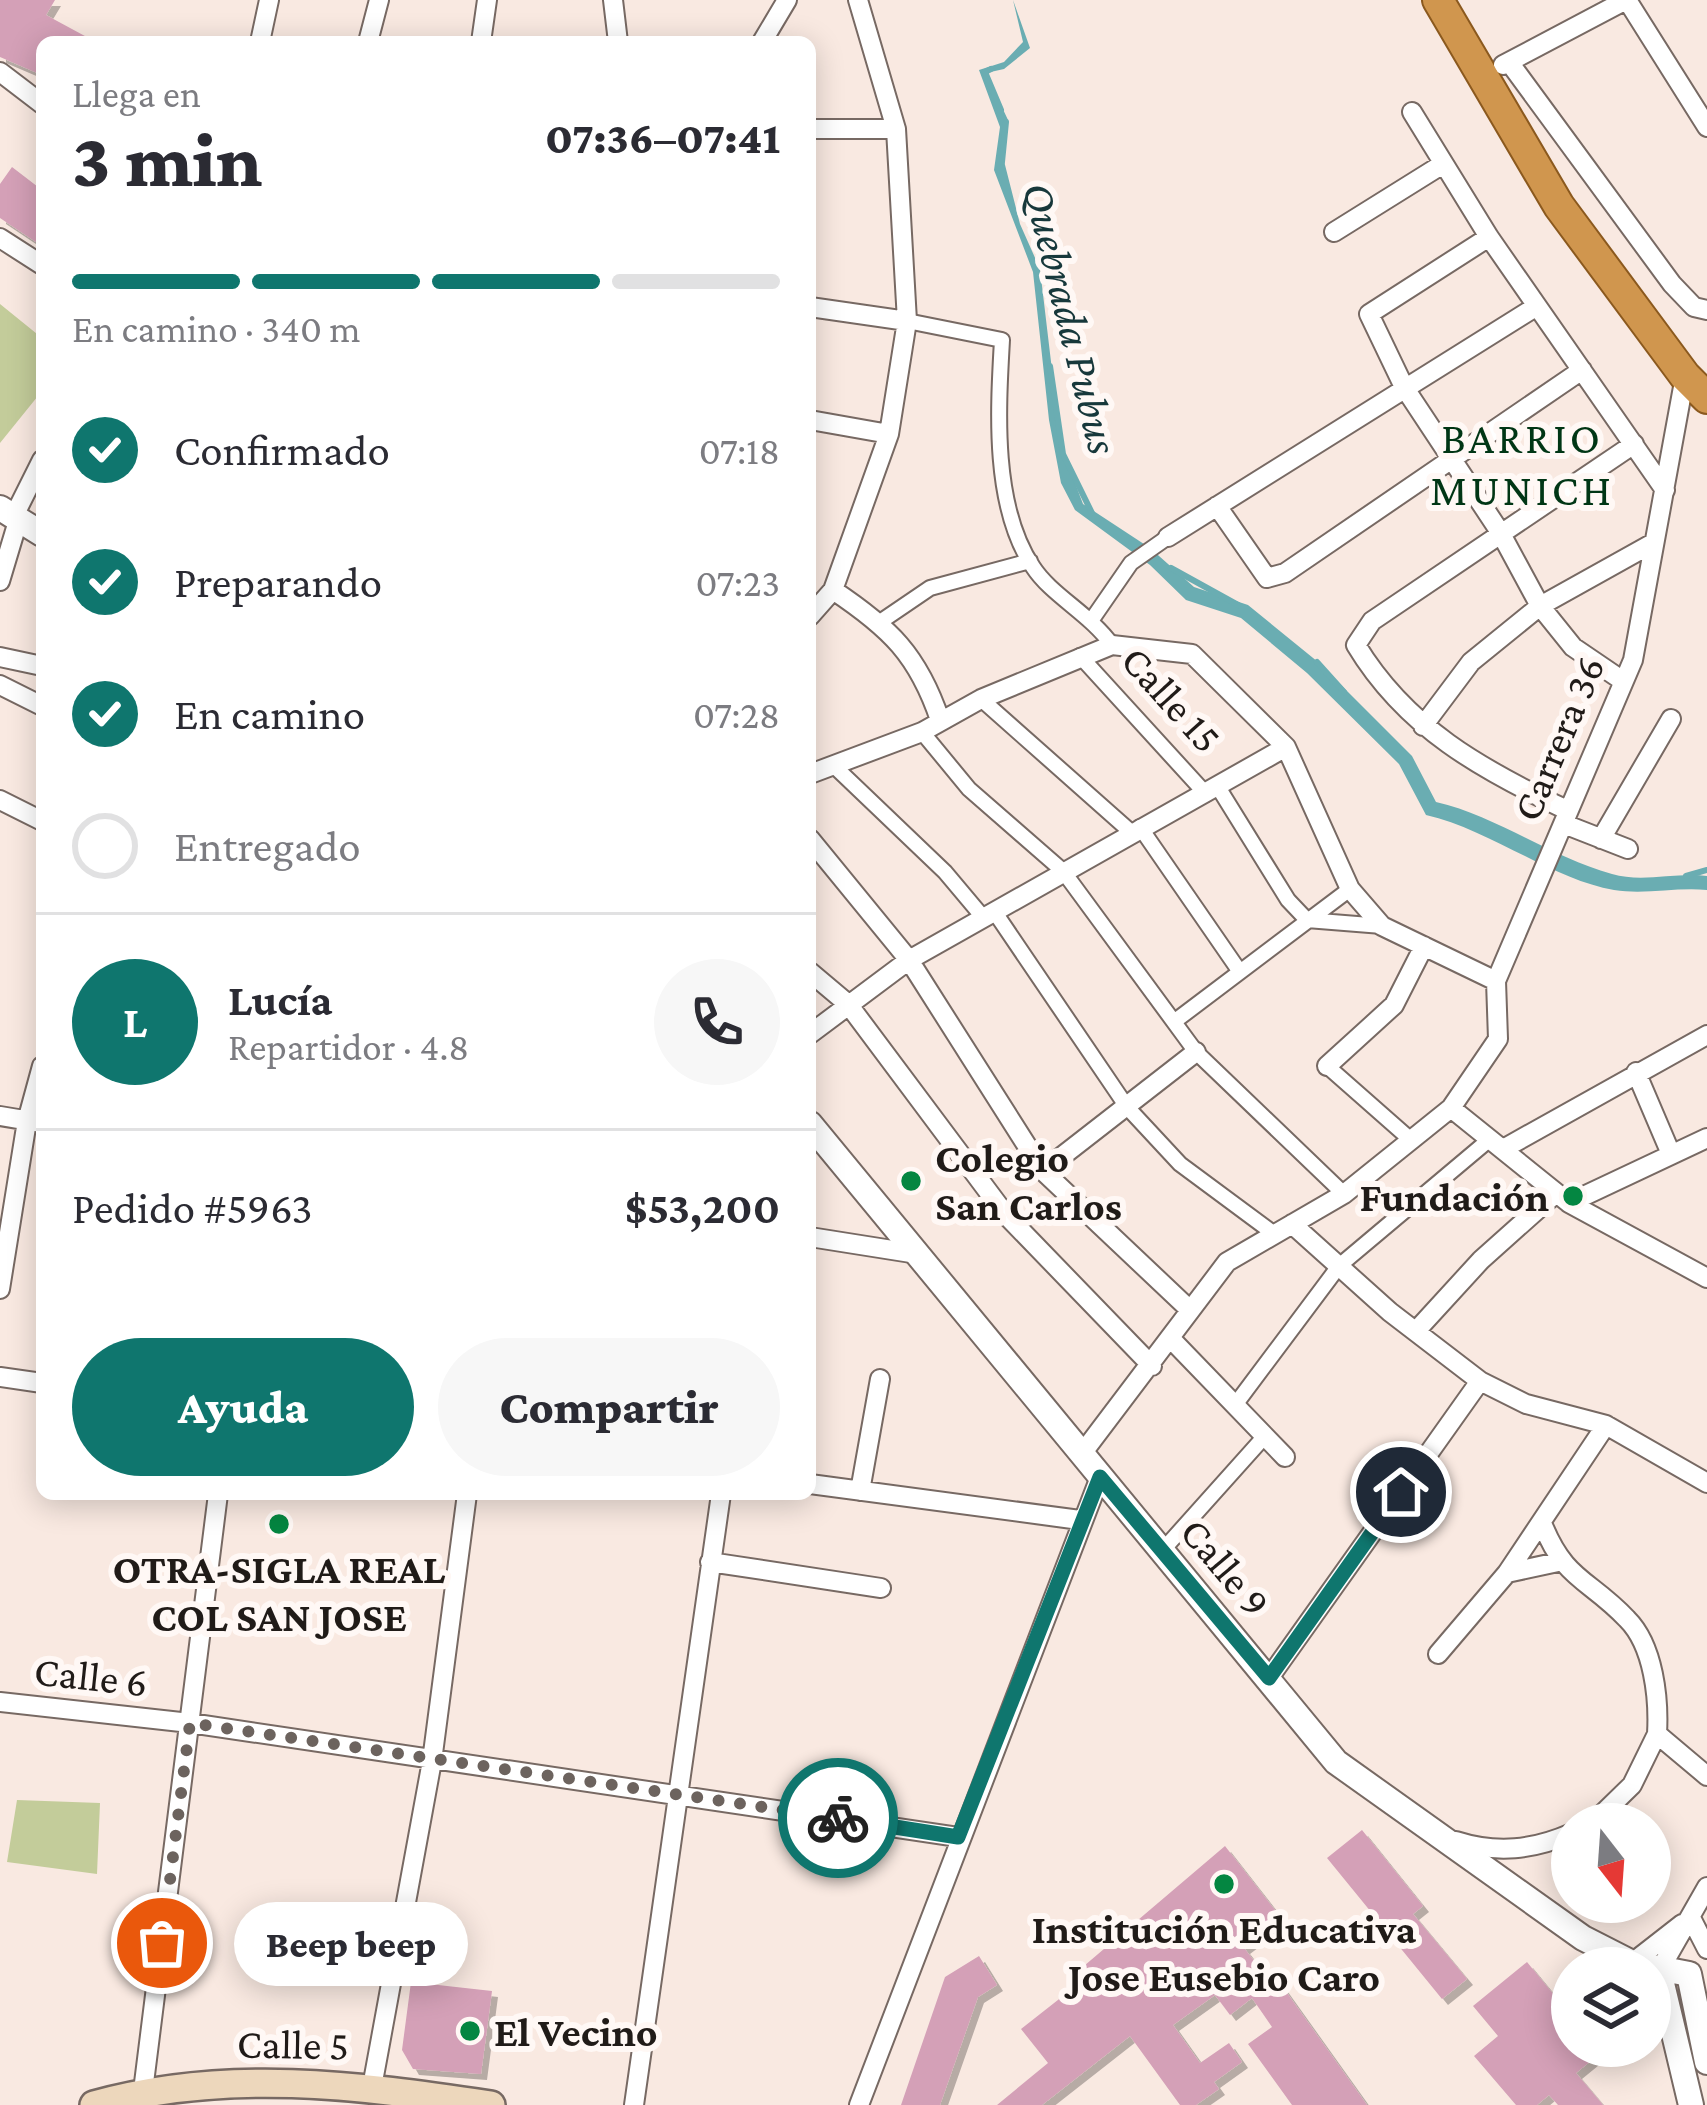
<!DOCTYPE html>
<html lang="es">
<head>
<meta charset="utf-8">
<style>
  body { margin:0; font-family:"Crimson Pro",serif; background:#f7f7f7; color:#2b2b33; height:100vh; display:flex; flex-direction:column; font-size:45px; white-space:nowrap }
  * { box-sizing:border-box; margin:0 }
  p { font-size:39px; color:#7c7c81 }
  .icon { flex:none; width:66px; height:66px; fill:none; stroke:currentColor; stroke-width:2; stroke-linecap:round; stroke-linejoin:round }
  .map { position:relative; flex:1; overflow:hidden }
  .drawer { position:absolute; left:36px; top:36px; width:780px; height:1464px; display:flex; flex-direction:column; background:#fff; border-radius:18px; box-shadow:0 6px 30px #0003 }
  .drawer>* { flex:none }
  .needle { width:78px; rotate:163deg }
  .fabs { position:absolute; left:1551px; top:1803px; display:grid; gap:24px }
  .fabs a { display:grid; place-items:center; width:120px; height:120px; border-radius:50%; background:#fff; box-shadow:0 6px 30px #0003; font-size:60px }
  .pin { position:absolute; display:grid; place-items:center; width:102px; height:102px; color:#fff; margin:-51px; border:6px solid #fff; border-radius:50%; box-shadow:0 3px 12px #0007 }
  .courier { position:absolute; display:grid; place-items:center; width:120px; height:120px; margin:-60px; border:9px solid #0f766e; border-radius:50%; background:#fff; color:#222; box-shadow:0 3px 15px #0007 }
  .bubble { position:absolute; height:84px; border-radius:42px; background:#fff; box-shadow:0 6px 30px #0003; font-size:39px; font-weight:800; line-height:84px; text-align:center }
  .headline em { font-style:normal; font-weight:800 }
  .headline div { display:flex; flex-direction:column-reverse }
  .headline { display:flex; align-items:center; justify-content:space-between; height:204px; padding:0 36px }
  h1 { font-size:78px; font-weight:800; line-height:90px }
  .bar { display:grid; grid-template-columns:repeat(4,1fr); gap:18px 12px; align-content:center; height:144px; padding:0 36px }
  .bar i { height:15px; border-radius:9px; background:#e1e1e2 }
  .bar .current { background:#0f766e }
  .bar p { grid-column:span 4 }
  .line { display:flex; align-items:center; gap:30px; padding:0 36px; border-top:3px solid #e1e1e2 }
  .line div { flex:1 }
  .round { display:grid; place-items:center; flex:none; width:126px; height:126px; border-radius:63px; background:#f7f7f7 }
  ol { padding:0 36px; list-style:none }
  li { display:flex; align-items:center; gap:36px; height:132px }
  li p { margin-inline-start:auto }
  li .icon { padding:12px; border-radius:50%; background:#0f766e; color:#fff; stroke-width:4 }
  li:last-child { color:#7c7c81 }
  li i { width:66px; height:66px; border:6px solid #e1e1e2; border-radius:50% }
  .button { display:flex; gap:24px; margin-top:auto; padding:24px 36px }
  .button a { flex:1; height:138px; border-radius:72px; background:#0f766e; color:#fff; font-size:48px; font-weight:800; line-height:138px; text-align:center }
  .button a+a { background:#f7f7f7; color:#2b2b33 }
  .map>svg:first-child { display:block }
</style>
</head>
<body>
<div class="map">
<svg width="1707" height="2105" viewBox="0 0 1707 2105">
  <defs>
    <filter id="shadow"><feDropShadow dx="6" dy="6" stdDeviation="0" flood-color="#0004"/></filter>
  </defs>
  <rect width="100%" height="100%" fill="#f9e9e1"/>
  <path fill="#c3cc9a" d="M0 304 42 338V391L0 443Z
    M17 1800 100 1803 97 1874 7 1862Z"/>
  <path fill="#6aadb2" d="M1013 0 1030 48 1004 69 986 73 1008 120 1003 157 1020 224 1040 269 1061 446 1083 504 1150 548 1194 587 1248 605 1318 662 1412 756 1436 802C1497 816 1550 857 1612 874 1642 883 1676 872 1707 876V890C1676 887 1645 895 1614 890 1553 880 1489 829 1426 815L1399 764 1307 673 1241 618 1186 600 1150 565 1075 510 1061 483 1049 420 1033 272 994 170 1000 127 979 70 1004 62 1023 42Z"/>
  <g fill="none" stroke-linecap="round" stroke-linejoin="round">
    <path stroke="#6aadb2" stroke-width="6" d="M991 69 985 72 1001 110
      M1002 162 1006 122
      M1050 366 1063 454 1092 513
      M1171 568 1238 605
      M1317 662 1344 692
      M1686 876 1707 870"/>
  </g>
  <path fill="#d4a0b7" filter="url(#shadow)" d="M0 0H55L46 15 96 42H42V75L0 57Z
    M12 167 42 190V246L0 218V184Z
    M1362 1830 1423 1906 1413 1914 1467 1979 1442 1999 1327 1858Z
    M1225 1846 1282 1919 1244 1948 1277 1990 1282 1986 1367 2105H1292L1248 2044 1272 2027 1252 1998 1230 2015 1215 1995 1173 2025 1200 2063 1229 2043 1242 2062 1214 2082 1219 2089 1196 2105H1180L1130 2036 1042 2105H997L1048 2063 1021 2029 1077 1985 1071 1977Z
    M309 1926 380 1936 376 1962 306 1954Z
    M979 1956 997 1985 978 1997 940 2105H901L945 1977Z
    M1527 1962 1572 2017V2046H1609L1576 2073 1603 2105H1558L1549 2095 1537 2105H1516L1474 2056 1498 2036 1473 2006Z
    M411 1982 492 1991 481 2074 413 2069 402 2050Z"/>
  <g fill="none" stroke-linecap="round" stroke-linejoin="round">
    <defs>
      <path id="pedestrian" d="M907 321 1002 340C998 410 992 506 1033 567 1051 595 1090 614 1112 645
        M1093 618 1131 563 1168 537
        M880 622 930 588 1030 561
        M1080 656 1206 794
        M981 699 1131 832
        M922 732 969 789 1063 871 1196 1052 1344 1194
        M833 765 945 872 982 916
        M1218 787 1288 900 1307 920 1382 926
        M1140 827 1238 969
        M994 911 1127 1107 1180 1164 1273 1233
        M1175 1021 1350 889
        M1327 1066 1411 1140
        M1235 1405 1339 1266 1490 1139
        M1162 1551 1265 1436"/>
      <path id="minor" d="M613 0 618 42
        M1627 0 1707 127
        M260 42 269 0
        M368 42 379 0
        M481 42 487 0
        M762 42 787 0
        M1509 62 1672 284 1694 307 1707 310
        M1503 65 1626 0
        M0 72 42 104
        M1412 112 1489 237 1665 490
        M810 129H896
        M1334 232 1443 164
        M1489 237 1369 314 1404 387 1500 532 1540 606 1573 647 1623 681
        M0 238 42 265
        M810 307 907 321
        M810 420 889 434
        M1217 506 1267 578 1285 573 1582 370
        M13 518 42 460
        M1168 537 1537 306
        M0 581 18 521
        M833 590C890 628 918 655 940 720
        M810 616 833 590 889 434 907 321 896 129 858 0
        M0 657 42 666
        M0 685 42 706
        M1423 726 1471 662 1540 606 1653 543
        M810 774 922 732 981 699 1112 645 1192 654 1286 747 1350 889 1382 926 1496 981
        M0 800 42 821
        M1567 810C1482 770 1406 728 1356 645L1372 621 1634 444
        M1564 824 1628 849
        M810 839 909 960 1043 1171 1190 1310
        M1601 839 1671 719
        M810 972 848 1004 1005 1214 1152 1366
        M810 1034 909 960 1286 747
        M1327 1066 1394 1005 1424 946
        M1636 1072 1671 1154
        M1451 1108 1569 1203 1707 1278
        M0 1116 42 1123
        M1503 1149 1707 1035
        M1043 1171 1196 1052
        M1569 1203 1707 1138
        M1292 1224 1390 1312 1480 1381 1526 1404 1606 1425 1707 1483
        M810 1237 911 1253
        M0 1289 27 1121 42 1066
        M1416 1331 1481 1260 1556 1193
        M1172 1340 1285 1457
        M0 1377 42 1383
        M1081 1455 1227 1262 1344 1194 1451 1108 1498 1039 1496 981 1633 660 1685 376
        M810 1484 1080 1520
        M860 1491 880 1379
        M1542 1523C1565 1581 1588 1578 1627 1619 1654 1646 1659 1699 1657 1734L1707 1776
        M710 1562 881 1588
        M1507 1573 1558 1562
        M1438 1654 1507 1573 1606 1425
        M1269 1678 1480 1381
        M0 1702 190 1723 958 1837
        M1592 1824 1632 1785 1657 1734
        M1456 1841C1497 1854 1533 1850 1572 1833
        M1691 1918 1707 1949
        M1632 1963 1682 1924
        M1659 1971 1707 1887
        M372 2087 432 1761 467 1494
        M143 2091 218 1494
        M634 2105 721 1494
        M859 2105 1100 1477"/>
      <path id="tertiary" d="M0 508 42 534
        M810 1124 1336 1762 1583 1938 1632 1963 1689 1974 1707 2062
        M1659 1971 1691 2105"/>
      <path id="secondary" d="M94 2105C226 2068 358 2085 491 2105"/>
      <path id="trunk" d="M1438 0 1559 206 1685 376 1707 398"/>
    </defs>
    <use href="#pedestrian" stroke="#776963" stroke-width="18"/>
    <use href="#minor" stroke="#776963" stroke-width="22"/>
    <use href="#tertiary" stroke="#776963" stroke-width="28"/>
    <use href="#secondary" stroke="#776963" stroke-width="32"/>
    <use href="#trunk" stroke="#8b591e" stroke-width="34"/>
    <use href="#pedestrian" stroke="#fff" stroke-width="14"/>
    <use href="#minor" stroke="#fff" stroke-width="18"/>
    <use href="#tertiary" stroke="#fff" stroke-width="24"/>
    <use href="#secondary" stroke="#edd7bc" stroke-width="27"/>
    <use href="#trunk" stroke="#d0964e" stroke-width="30"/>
  </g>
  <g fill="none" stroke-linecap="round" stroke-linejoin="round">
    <path stroke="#6c635e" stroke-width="12" stroke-dasharray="0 21.6" d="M162 1943 190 1723 838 1818"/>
    <path stroke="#0f766e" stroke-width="15" d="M838 1818 958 1837 1100 1477 1269 1678 1401 1492"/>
  </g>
  <g fill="#048641" stroke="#fff8f5" stroke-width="4.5">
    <circle cx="911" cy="1181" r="12"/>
    <circle cx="1573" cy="1196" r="12"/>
    <circle cx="279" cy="1524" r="12"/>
    <circle cx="1224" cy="1884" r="12"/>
    <circle cx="470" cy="2031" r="12"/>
  </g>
  <g text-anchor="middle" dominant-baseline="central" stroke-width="12" stroke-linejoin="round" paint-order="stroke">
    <g font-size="42" fill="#201b18" stroke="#fff8f5">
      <text transform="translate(1172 699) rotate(48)">Calle 15</text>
      <text transform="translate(1558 738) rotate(-67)">Carrera 36</text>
      <text transform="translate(1226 1567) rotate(50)">Calle 9</text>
      <text transform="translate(91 1676) rotate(6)">Calle 6</text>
      <text transform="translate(293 2044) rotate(1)">Calle 5</text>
    </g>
    <g font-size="42" font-weight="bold" fill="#201b18" stroke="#fff8f5" text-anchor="start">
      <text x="935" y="1157">Colegio<tspan x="935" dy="48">San Carlos</tspan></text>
      <text x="1549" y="1196" text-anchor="end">Fundación</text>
      <text x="279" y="1568" text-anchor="middle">OTRA-SIGLA REAL<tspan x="279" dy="48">COL SAN JOSE</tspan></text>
      <text x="1224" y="1928" text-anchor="middle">Institución Educativa<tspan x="1224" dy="48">Jose Eusebio Caro</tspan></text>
      <text x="494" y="2031">El Vecino</text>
    </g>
    <g font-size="45" font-style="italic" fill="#17383b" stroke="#fff8f5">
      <text transform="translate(1071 318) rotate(76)">Quebrada Pubus</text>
    </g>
    <g font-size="45" letter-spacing="3" fill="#003615" stroke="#fff8f5">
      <text x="1522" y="438">BARRIO<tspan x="1522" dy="52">MUNICH</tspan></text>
    </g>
  </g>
</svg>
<div class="fabs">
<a><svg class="needle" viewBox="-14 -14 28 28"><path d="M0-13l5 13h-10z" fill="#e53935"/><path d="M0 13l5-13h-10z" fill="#7c7c81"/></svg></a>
<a><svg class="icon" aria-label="layers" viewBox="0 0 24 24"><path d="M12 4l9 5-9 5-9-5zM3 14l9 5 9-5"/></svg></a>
</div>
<div class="pin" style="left:162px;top:1943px;background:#ea580c"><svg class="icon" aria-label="bag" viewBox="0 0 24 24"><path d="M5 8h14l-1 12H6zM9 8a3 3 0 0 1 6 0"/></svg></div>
<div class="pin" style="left:1401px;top:1492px;background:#1f2937"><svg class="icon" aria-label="home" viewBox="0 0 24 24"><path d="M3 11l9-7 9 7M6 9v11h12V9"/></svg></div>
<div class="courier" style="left:838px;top:1818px"><svg class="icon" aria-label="bike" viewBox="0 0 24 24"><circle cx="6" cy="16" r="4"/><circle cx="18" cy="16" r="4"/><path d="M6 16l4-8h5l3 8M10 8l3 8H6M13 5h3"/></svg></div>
<div class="bubble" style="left:234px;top:1902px;width:234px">Beep beep</div>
<section class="drawer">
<div class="headline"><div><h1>3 min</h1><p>Llega en</p></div><em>07:36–07:41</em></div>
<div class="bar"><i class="current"></i><i class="current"></i><i class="current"></i><i></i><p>En camino · 340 m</p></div>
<ol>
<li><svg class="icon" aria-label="check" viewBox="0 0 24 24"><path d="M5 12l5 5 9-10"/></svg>Confirmado<p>07:18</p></li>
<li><svg class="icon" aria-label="check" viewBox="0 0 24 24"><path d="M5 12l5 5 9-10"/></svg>Preparando<p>07:23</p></li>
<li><svg class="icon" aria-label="check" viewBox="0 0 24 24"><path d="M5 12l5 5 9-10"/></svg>En camino<p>07:28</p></li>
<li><i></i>Entregado</li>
</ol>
<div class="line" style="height:216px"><b class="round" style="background:#0f766e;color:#fff">L</b><div><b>Lucía</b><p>Repartidor · 4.8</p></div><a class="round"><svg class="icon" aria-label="phone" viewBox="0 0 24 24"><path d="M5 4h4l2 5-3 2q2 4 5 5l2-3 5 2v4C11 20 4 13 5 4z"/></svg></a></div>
<div class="line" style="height:156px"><div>Pedido #5963</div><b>$53,200</b></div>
<div class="button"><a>Ayuda</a><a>Compartir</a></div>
</section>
</div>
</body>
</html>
